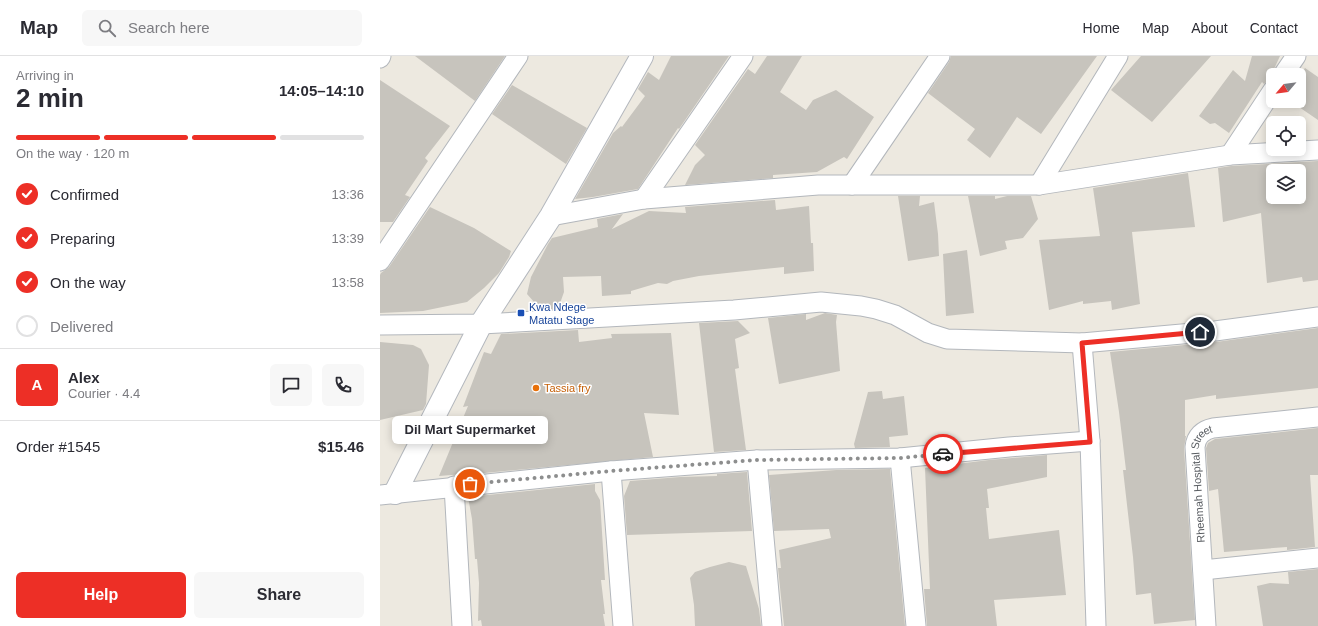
<!DOCTYPE html>
<html lang="en">
<head>
<meta charset="utf-8">
<style>
  body { margin:0; font-family:Arial,sans-serif; background:#f7f7f7; color:#2b2b33; height:100vh; display:flex; flex-direction:column; font-size:15px; white-space:nowrap }
  * { box-sizing:border-box; margin:0 }
  p { font-size:13px; color:#7c7c81 }
  .icon { flex:none; width:22px; height:22px; fill:none; stroke:currentColor; stroke-width:2; stroke-linecap:round; stroke-linejoin:round }
  .map { position:relative; flex:1; overflow:hidden }
  .drawer { display:flex; flex-direction:column; background:#fff; width:380px }
  .drawer>* { flex:none }
  .needle { width:26px; rotate:241deg }
  .controls { position:absolute; left:886px; top:12px; display:grid; gap:8px }
  .controls a { display:grid; place-items:center; width:40px; height:40px; border-radius:6px; background:#fff; box-shadow:0 2px 10px #0003; font-size:20px }
  .pin { position:absolute; display:grid; place-items:center; width:34px; height:34px; color:#fff; margin:-17px; border:2px solid #fff; border-radius:50%; box-shadow:0 1px 4px #0007 }
  .courier { position:absolute; display:grid; place-items:center; width:40px; height:40px; margin:-20px; border:3px solid #ed2f26; border-radius:50%; background:#fff; color:#222; box-shadow:0 1px 5px #0007 }
  .bubble { position:absolute; height:28px; border-radius:6px; background:#fff; box-shadow:0 2px 10px #0003; font-size:13px; font-weight:700; line-height:28px; text-align:center }
  .overview em { font-style:normal; font-weight:700 }
  .overview div { display:flex; flex-direction:column-reverse }
  .overview { display:flex; align-items:center; justify-content:space-between; height:68px; padding:0 16px }
  h1 { font-size:26px; font-weight:700; line-height:30px }
  .bar { display:grid; grid-template-columns:repeat(4,1fr); gap:6px 4px; align-content:center; height:48px; padding:0 16px }
  .bar i { height:5px; border-radius:3px; background:#e1e1e2 }
  .bar .selected { background:#ed2f26 }
  .bar p { grid-column:span 4 }
  .line { display:flex; align-items:center; gap:10px; padding:0 16px; border-top:1px solid #e1e1e2 }
  .line div { flex:1 }
  .round { display:grid; place-items:center; flex:none; width:42px; height:42px; border-radius:6px; background:#f7f7f7 }
  ol { padding:0 16px; list-style:none }
  li { display:flex; align-items:center; gap:12px; height:44px }
  li p { margin-inline-start:auto }
  li .icon { padding:4px; border-radius:50%; background:#ed2f26; color:#fff; stroke-width:4 }
  li:last-child { color:#7c7c81 }
  li i { width:22px; height:22px; border:2px solid #e1e1e2; border-radius:50% }
  .action { display:flex; gap:8px; margin-top:auto; padding:8px 16px }
  .action a { flex:1; height:46px; border-radius:6px; background:#ed2f26; color:#fff; font-size:16px; font-weight:700; line-height:46px; text-align:center }
  .action a+a { background:#f7f7f7; color:#2b2b33 }
  header { display:flex; align-items:center; gap:24px; box-sizing:border-box; height:56px; padding:0 20px; background:#fff; border-bottom:1px solid #e1e1e2 }
  header strong { font-size:19px }
  nav { display:flex; gap:22px; margin-inline-start:auto; font-size:14px }
  .search { width:280px; height:36px; background:#f7f7f7; display:flex; align-items:center; gap:10px; box-sizing:border-box; padding:0 14px; border-radius:6px; color:#7c7c81; font-size:15px }
  main { display:flex; flex:1; min-height:0 }
  .map>svg:first-child { display:block }
</style>
</head>
<body>
<header>
<strong>Map</strong>
<div class="search"><svg class="icon" aria-label="search" viewBox="0 0 24 24"><circle cx="10" cy="10" r="6"/><path d="M15 15l6 6"/></svg>Search here</div>
<nav><a>Home</a><a>Map</a><a>About</a><a>Contact</a></nav>
</header>
<main>
<section class="drawer">
<div class="overview"><div><h1>2 min</h1><p>Arriving in</p></div><em>14:05–14:10</em></div>
<div class="bar"><i class="selected"></i><i class="selected"></i><i class="selected"></i><i></i><p>On the way · 120 m</p></div>
<ol>
<li><svg class="icon" aria-label="check" viewBox="0 0 24 24"><path d="M5 12l5 5 9-10"/></svg>Confirmed<p>13:36</p></li>
<li><svg class="icon" aria-label="check" viewBox="0 0 24 24"><path d="M5 12l5 5 9-10"/></svg>Preparing<p>13:39</p></li>
<li><svg class="icon" aria-label="check" viewBox="0 0 24 24"><path d="M5 12l5 5 9-10"/></svg>On the way<p>13:58</p></li>
<li><i></i>Delivered</li>
</ol>
<div class="line" style="height:72px"><b class="round" style="background:#ed2f26;color:#fff">A</b><div><b>Alex</b><p>Courier · 4.4</p></div><a class="round"><svg class="icon" aria-label="chat" viewBox="0 0 24 24"><path d="M4 5h16v11H9l-5 4z"/></svg></a><a class="round"><svg class="icon" aria-label="phone" viewBox="0 0 24 24"><path d="M5 4h4l2 5-3 2q2 4 5 5l2-3 5 2v4C11 20 4 13 5 4z"/></svg></a></div>
<div class="line" style="height:52px"><div>Order #1545</div><b>$15.46</b></div>
<div class="action"><a>Help</a><a>Share</a></div>
</section>
<div class="map">
<svg width="938" height="570" viewBox="0 0 938 570">
  <rect width="100%" height="100%" fill="#ede9e0"/>
  <path fill="#c7c4bd" fill-rule="evenodd" d="M35 0H125L95 45Z
    M291 0H349L299 73 298 72 258 133 213 141 195 143 233 77 241 70 242 71 265 40 258 33 268 16 279 24Z
    M387 0H422L400 36 426 54 433 44 456 34 494 61 467 103 464 101 437 116 393 119V122L305 129 315 109 325 99 315 89 368 13 375 18Z
    M571 0H717L661 78 637 61 610 102 587 84 595 73 548 37 569 6Z
    M761 0H831L772 66 731 34Z
    M872 0H900L889 24 884 28 882 26 849 77 835 67 830 68 819 60 853 14 865 25Z
    M925 12 938 21V64L919 51V20Z
    M0 24 70 70 45 102 48 105 25 139 30 141 13 166H0Z
    M132 29 207 72 186 108 112 58Z
    M938 105V224L923 226 922 221 887 227 881 157 843 166 838 112 851 110ZM893 115H919V141H893Z
    M808 117 815 171 752 176 760 248 732 254 731 245 703 248V245L669 254 659 184 720 180 713 132Z
    M518 140H540L539 150 554 146 558 178 559 200 528 205Z
    M588 140H615V143L627 140H651L658 163 643 182 625 185 627 193 600 200Z
    M395 144 396 154 429 150 431 187H433L434 215 404 218V211L319 220 293 225 287 228 278 227 251 235V238L222 240 221 220 183 221 184 236 178 253 161 254 147 238 151 221 168 188 172 182 218 171 217 163 243 158 232 173 269 155 306 157 305 151Z
    M50 151 94 172 131 195 129 201 119 217 104 232 87 246 43 255 0 257V219L1 217 9 211Z
    M587 194 594 257 566 260 563 198Z
    M445 257 457 259 456 266 460 315 399 328 388 262 426 258V264Z
    M358 265 370 277 355 283 359 312 355 313 366 394 334 396 319 267Z
    M938 272V332L836 343V339L805 344V380H806L804 392 815 564 774 568 771 537 756 539 753 501 743 414H746L739 356 730 296 836 286Z
    M198 274 199 286 232 282 231 278 291 277 299 359 264 357 273 401 84 419V418L59 420 88 350 83 351 104 296 111 298 121 278Z
    M0 286 33 289 41 293 49 309 46 348 43 354 0 364Z
    M502 335 503 343 524 340 528 379 509 381 510 391 475 392 474 388 488 336Z
    M938 372V419H930L935 491 907 494V491L844 496 838 433 829 435 826 392 828 387 835 383Z
    M667 399V421L607 433 609 452H606L609 483 679 474 686 539 614 544 617 570H547L544 533H550L545 412 609 404Z
    M510 413 525 570H404L398 512H401L399 494 451 482 449 473 394 475 389 419 456 414Z
    M367 416 372 475 247 479 244 440 250 425 300 421 337 420V418Z
    M215 428V435L220 444 225 524H221L225 558H223L225 570H102L101 564 98 565 99 527 97 503H95L92 463 88 441Z
    M349 506 366 510 379 553 381 570H315L314 549 310 522 315 516 330 511Z
    M938 513V570H883L877 530 890 527 909 528 908 516Z"/>
  <g fill="none" stroke-linecap="round" stroke-linejoin="round">
    <defs>
      <g id="street">
        <path d="M0 2 1 0"/>
        <path d="M903 19 916 0"/>
        <path d="M850 99 893 34"/>
        <path d="M472 129 560 0"/>
        <path d="M659 129 738 0"/>
        <path d="M264 143 363 0"/>
        <path d="M171 160 264 143 438 129H659L850 99 938 94"/>
        <path d="M0 205 138 0"/>
        <path d="M0 269 101 268 354 254 441 246 481 250 496 253 515 259 548 277 567 283 702 287 835 275 938 261"/>
        <path d="M702 287 710 385 716 570"/>
        <path d="M520 402 536 570"/>
        <path d="M377 404 392 570"/>
        <path d="M231 415 243 570"/>
        <path d="M74 430 82 570"/>
        <path d="M0 439 231 415 377 404 520 402 629 391 710 385"/>
        <path d="M823 514 938 502"/>
        <path id="s1" d="M826 570 815 391C816 380 823 374 833 372L938 361"/>
      </g>
      <path id="secondary" d="M15 437 101 268 171 160 262 0"/>
    </defs>
    <use href="#street" stroke="#b3b7bc" stroke-width="21"/>
    <use href="#secondary" stroke="#b4b8be" stroke-width="24"/>
    <use href="#street" stroke="#fff" stroke-width="19"/>
    <use href="#secondary" stroke="#fff" stroke-width="22"/>
  </g>
  <g fill="none" stroke-linecap="round" stroke-linejoin="round">
    <path stroke="#8d8e8e" stroke-width="4" stroke-dasharray="0 7.2" d="M90 428 231 415 377 404 520 402 563 398"/>
    <path stroke="#ed2f26" stroke-width="5" d="M563 398 710 386 702 287 820 276"/>
  </g>
  <rect fill="#1a4fb4" stroke="#fff" stroke-width="1.5" x="137" y="253" width="8" height="8" rx="2"/>
  <circle fill="#e8710a" stroke="#fff" stroke-width="1.5" cx="156" cy="332" r="4"/>
  <g text-anchor="middle" dominant-baseline="central" stroke-width="3" stroke-linejoin="round" paint-order="stroke">
    <g font-size="11" fill="#164399" stroke="#fff" text-anchor="start">
      <text x="149" y="251">Kwa Ndege<tspan x="149" dy="13">Matatu Stage</tspan></text>
    </g>
    <g font-size="11" fill="#c56008" stroke="#fff" text-anchor="start">
      <text x="164" y="332">Tassia fry</text>
    </g>
    <g font-size="11" fill="#595d62" stroke="#fff">
      <text stroke="none"><textPath href="#s1" startOffset="145">Rheemah Hospital Street</textPath></text>
    </g>
  </g>
</svg>
<div class="controls">
<a><svg class="needle" viewBox="-14 -14 28 28"><path d="M0-13l5 13h-10z" fill="#e53935"/><path d="M0 13l5-13h-10z" fill="#7c7c81"/></svg></a>
<a><svg class="icon" aria-label="locate" viewBox="0 0 24 24"><circle cx="12" cy="12" r="6"/><path d="M12 2v4M12 18v4M2 12h4M18 12h4"/></svg></a>
<a><svg class="icon" aria-label="layers" viewBox="0 0 24 24"><path d="M12 4l9 5-9 5-9-5zM3 14l9 5 9-5"/></svg></a>
</div>
<div class="pin" style="left:90px;top:428px;background:#ea580c"><svg class="icon" aria-label="bag" viewBox="0 0 24 24"><path d="M5 8h14l-1 12H6zM9 8a3 3 0 0 1 6 0"/></svg></div>
<div class="pin" style="left:820px;top:276px;background:#1f2937"><svg class="icon" aria-label="home" viewBox="0 0 24 24"><path d="M3 11l9-7 9 7M6 9v11h12V9"/></svg></div>
<div class="courier" style="left:563px;top:398px"><svg class="icon" aria-label="car" viewBox="0 0 24 24"><path d="M5 17H2v-5l4-1 3-4h7l3 4 3 1v5h-3M9 17h6M6 11h13"/><circle cx="7" cy="17" r="2"/><circle cx="17" cy="17" r="2"/></svg></div>
<div class="bubble" style="left:12px;top:360px;width:156px">Dil Mart Supermarket</div>
</div>
</main>
</body>
</html>
